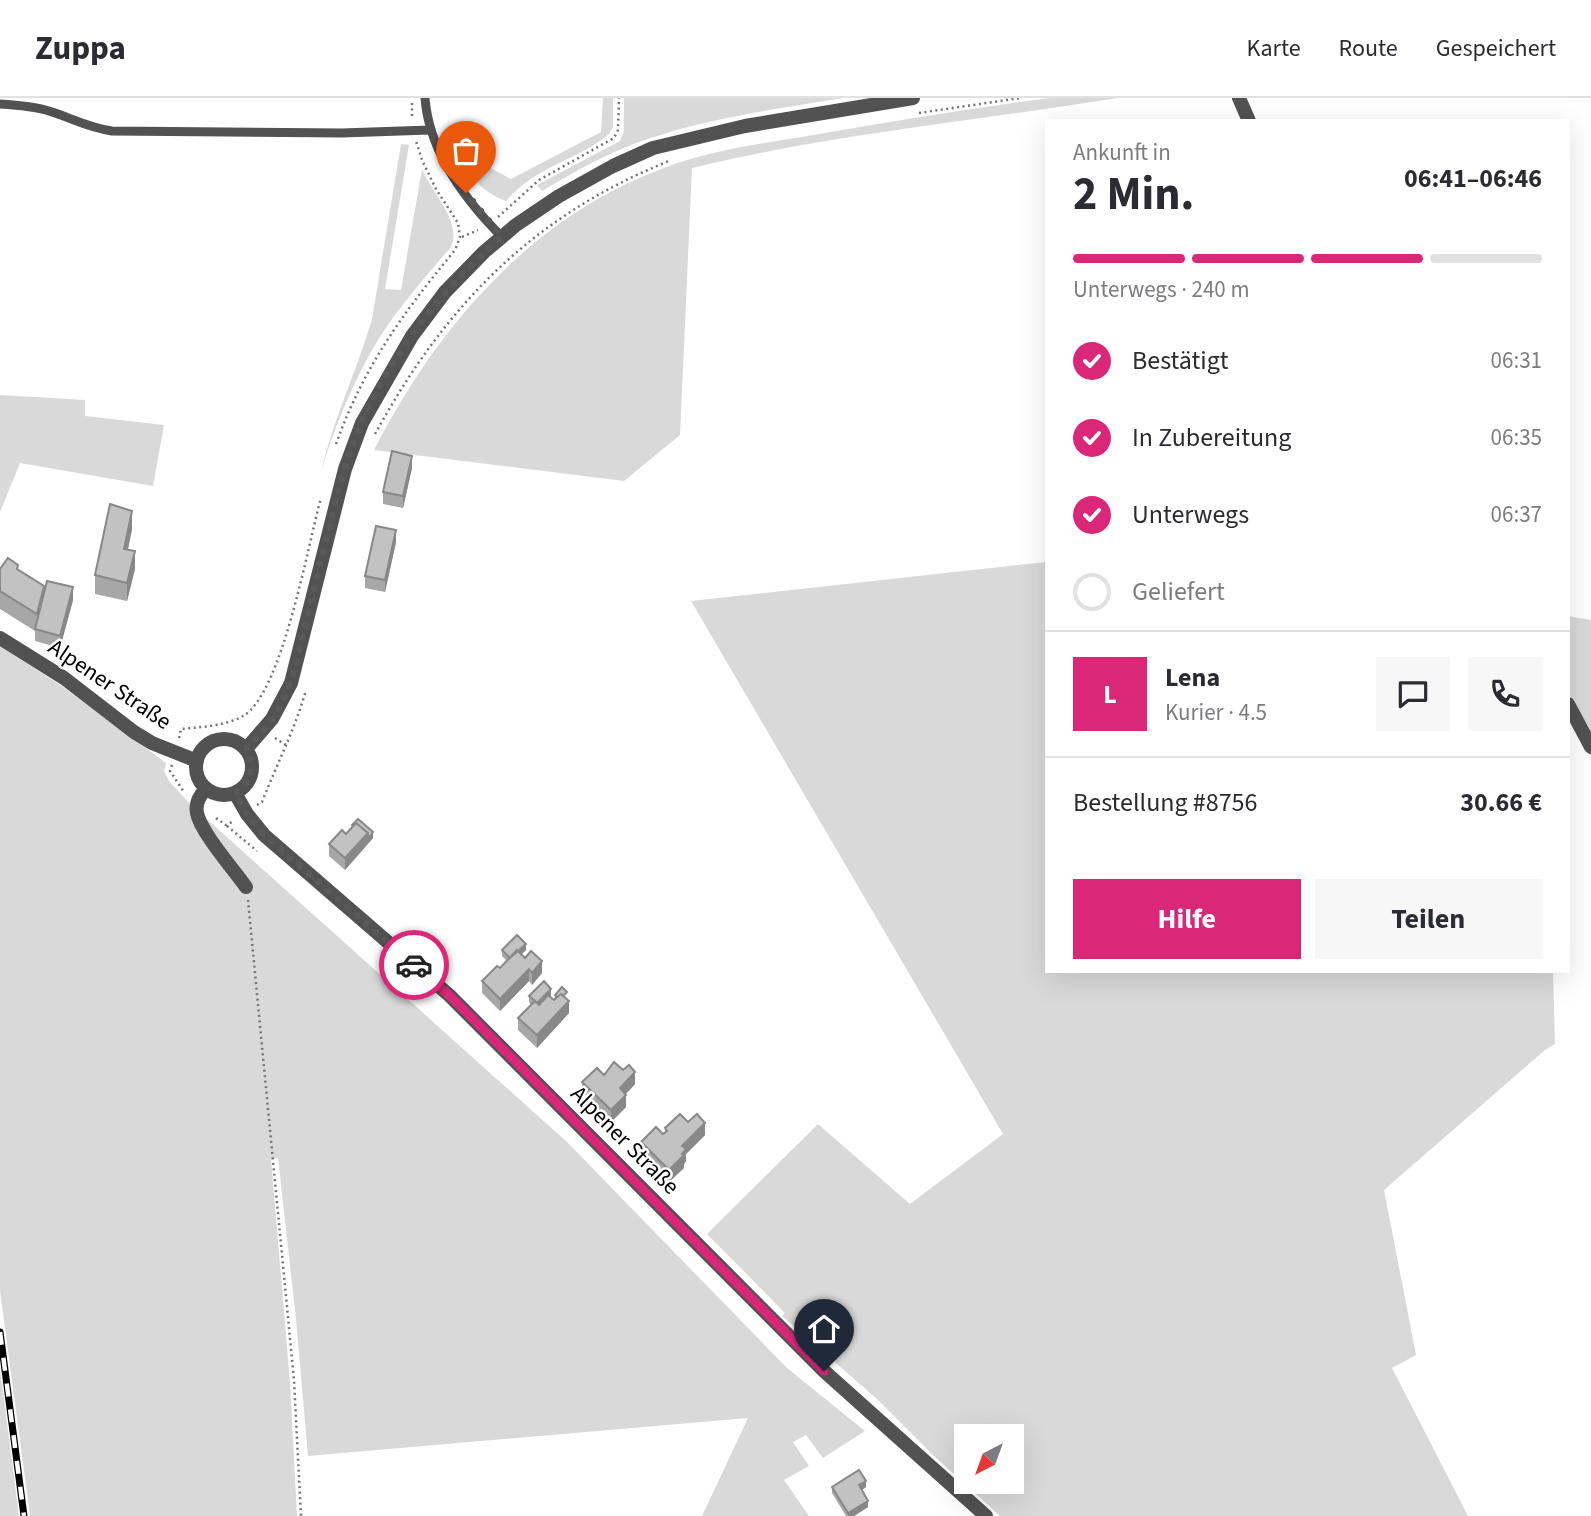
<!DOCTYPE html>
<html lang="de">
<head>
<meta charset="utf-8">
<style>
  body { margin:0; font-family:"Source Sans 3",sans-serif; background:#f7f7f7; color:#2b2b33; height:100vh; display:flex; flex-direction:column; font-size:26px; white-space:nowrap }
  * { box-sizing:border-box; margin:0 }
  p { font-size:23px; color:#7c7c81 }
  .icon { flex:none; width:38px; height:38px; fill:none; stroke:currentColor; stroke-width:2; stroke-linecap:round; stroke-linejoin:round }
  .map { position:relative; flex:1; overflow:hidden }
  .drawer { position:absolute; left:1045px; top:21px; width:525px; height:854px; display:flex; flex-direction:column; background:#fff; border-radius:0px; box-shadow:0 7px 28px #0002 }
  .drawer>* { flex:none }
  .needle { width:46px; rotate:221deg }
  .controls { position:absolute; left:954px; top:1326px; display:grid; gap:14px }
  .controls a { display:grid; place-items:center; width:70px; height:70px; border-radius:0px; background:#fff; box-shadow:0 7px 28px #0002; font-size:35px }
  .pin { position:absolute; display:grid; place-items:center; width:60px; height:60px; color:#fff; margin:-72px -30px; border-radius:50% 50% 50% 0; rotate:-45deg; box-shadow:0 0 7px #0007 }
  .pin .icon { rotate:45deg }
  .courier { position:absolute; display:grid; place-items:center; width:70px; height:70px; margin:-35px; border:5px solid #db2777; border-radius:50%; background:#fff; color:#222; box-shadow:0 2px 9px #0007 }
  .summary em { font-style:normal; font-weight:700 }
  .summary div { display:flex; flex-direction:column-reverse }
  .summary { display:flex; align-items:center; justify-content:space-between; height:119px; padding:0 28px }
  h1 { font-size:46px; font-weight:700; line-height:52px }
  .bar { display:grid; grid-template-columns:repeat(4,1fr); gap:10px 7px; align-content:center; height:84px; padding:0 28px }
  .bar i { height:9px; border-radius:5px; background:#e1e1e2 }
  .bar .on { background:#db2777 }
  .bar p { grid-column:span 4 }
  .line { display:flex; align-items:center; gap:18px; padding:0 28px; border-top:2px solid #e1e1e2 }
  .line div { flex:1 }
  .round { display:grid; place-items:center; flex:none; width:74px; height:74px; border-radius:0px; background:#f7f7f7 }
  ol { padding:0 28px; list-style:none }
  li { display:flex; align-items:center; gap:21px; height:77px }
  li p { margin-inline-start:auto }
  li .icon { padding:7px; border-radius:50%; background:#db2777; color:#fff; stroke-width:4 }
  li:last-child { color:#7c7c81 }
  li i { width:38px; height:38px; border:4px solid #e1e1e2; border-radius:50% }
  .button { display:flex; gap:14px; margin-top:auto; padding:14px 28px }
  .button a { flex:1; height:80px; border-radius:0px; background:#db2777; color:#fff; font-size:28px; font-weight:700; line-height:80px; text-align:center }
  .button a+a { background:#f7f7f7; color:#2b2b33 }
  header { display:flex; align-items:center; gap:42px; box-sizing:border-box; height:98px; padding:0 35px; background:#fff; border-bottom:2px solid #e1e1e2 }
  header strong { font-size:33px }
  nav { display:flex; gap:38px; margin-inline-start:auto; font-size:24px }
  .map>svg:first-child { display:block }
</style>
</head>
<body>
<header>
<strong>Zuppa</strong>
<nav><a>Karte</a><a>Route</a><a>Gespeichert</a></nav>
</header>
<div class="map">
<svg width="1591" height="1418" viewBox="0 0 1591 1418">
  <rect width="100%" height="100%" fill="#fff"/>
  <path fill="#d9d9d9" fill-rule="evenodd" d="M603 0H613V29L609 36C577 63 537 67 506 103 480 94 464 71 451 48L511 81 601 34Z
    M624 0H843C778 11 711 19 648 41 610 53 576 73 542 93L537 87 620 43 624 34Z
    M1050 0H1117C976 23 832 36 692 70L680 337 624 383 374 352C437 229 531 119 664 70 713 51 768 45 819 36 896 23 973 10 1050 0Z
    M401 46 409 47 385 191 401 192 422 71C432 95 462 124 451 149 432 171 413 193 395 217 361 263 338 319 321 374 333 321 357 273 372 221Z
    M0 297 85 302V318L164 327 153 388 20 365 0 414Z
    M1046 464V873H1553L1555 946 1545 952 1384 1092 1416 1257 1392 1270 1468 1418H1000L935 1359 877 1301 782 1218 785 1215 707 1136 818 1026 910 1106 1003 1036 691 503ZM966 1339H1012V1384H966Z
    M1568 518 1591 522V638L1568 594Z
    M0 548 59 586 166 665 164 673 169 683 190 706 567 1044 787 1270 865 1333 823 1360 806 1337 793 1344 809 1368 784 1382 809 1418H702L748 1320 308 1358 296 1221 278 1060 271 1061 290 1284 297 1418H30L0 1193Z
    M0 1269V1270L19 1418H0Z"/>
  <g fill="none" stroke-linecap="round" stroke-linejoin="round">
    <path stroke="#747474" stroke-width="2.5" stroke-dasharray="2 3.5" stroke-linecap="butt" d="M412 5V19
      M919 15 1020 0
      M498 119 539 82 614 40 618 32 619 0
      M462 139 478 132
      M375 336C445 208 532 118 669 63
      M336 346C364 268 403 215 455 152L460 139 458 125 436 91 422 62 416 43
      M179 640 181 631C202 629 225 628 243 618 282 596 308 446 321 400
      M275 640 286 647
      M172 667 170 673 184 694
      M257 707 262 704C277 666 295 631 306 592
      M216 720 226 727 234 723
      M227 728 257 753
      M248 802 294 1282 301 1418"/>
    <path stroke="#525252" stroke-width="9" d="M425 0C429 53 465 102 502 139
      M0 6C17 7 33 8 49 13 72 20 86 29 112 33L342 35 430 32"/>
    <path stroke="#525252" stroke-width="14" d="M1239 0 1249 23
      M1568 606 1591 649
      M206 691C199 698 195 705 197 715 200 733 234 772 246 789"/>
    <path stroke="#525252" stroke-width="14" d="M0 540 64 580 134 634 152 645 197 663
      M196 669a28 28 0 1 1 56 0a28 28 0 1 1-56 0Z
      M246 651 272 621 291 585 345 371 362 325 412 238 445 194 484 154 516 127 559 98 613 68 653 50 745 28 913 0
      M235 695 247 716 264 737 449 897 824 1273 986 1418"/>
    <defs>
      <path id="rail" d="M0 1234 24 1418"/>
    </defs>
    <use href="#rail" stroke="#000" stroke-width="7"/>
    <use href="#rail" stroke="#fff" stroke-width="4.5" stroke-dasharray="13" stroke-linecap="butt"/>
  </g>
  <path fill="#a7a7a7" d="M412 370 403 410 383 406V394Z
    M132 431 128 452 135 471 127 503 95 496V477Z
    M396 444 385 494 365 490V478Z
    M0 471 18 472 44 494 73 502 60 550 35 543V533L0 511Z
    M352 727 373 740 345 772 329 758V746L346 736 352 729Z
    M502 852H526L521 856 542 875 532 887 529 883 500 913 482 895V883L500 870 507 863 502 858Z
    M551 897 550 898 554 902 555 897 567 900 569 915 537 950 518 932V920L531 907 529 904V898Z
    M604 977 635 986 626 996V1009L611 1024 582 997V984Z
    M688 1024 705 1037 686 1056V1063L684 1066V1070L669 1084 641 1056V1044L663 1036 665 1034V1030Z
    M832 1389H866L862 1392 868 1409 854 1418H846L832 1395Z"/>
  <path fill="#888" d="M412 358V370L403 410V398Z
    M132 413V431L124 469V451Z
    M396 432V444L385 494V482Z
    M135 453V471L127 503V485Z
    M73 489V502L60 550V538Z
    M373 734V740L345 772V760L368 735Z
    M526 846V852L511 867V861Z
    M542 863V875L532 887V875Z
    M529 871V883L500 913V901Z
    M551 891V897L536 912V906Z
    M569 903V915L537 950V937Z
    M635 974V986L620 1002V990Z
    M626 997V1009L611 1024V1012Z
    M705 1025V1037L686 1056V1063L684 1066V1070L669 1084V1072L682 1048Z
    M866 1383V1389L859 1394V1387Z
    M868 1403V1409L854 1418H848V1415Z"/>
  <path fill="#c2c2c2" stroke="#888" stroke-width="2" d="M392 353 412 358 403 398 383 394Z
    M110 406 132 413 124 451 135 453 127 485 95 477Z
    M376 428 396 432 385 482 365 478Z
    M8 460 18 467 17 471 44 488 37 516 0 493V471Z
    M47 483 73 489 60 538 35 531Z
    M358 721 373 734 368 741V735L356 725 353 728 352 727Z
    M356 725 368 735 345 760 329 746 342 732 346 736Z
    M517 837 526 846 510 860 502 852Z
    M517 852 525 860 531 853 542 863 532 875 529 871 500 901 482 883 497 868 500 870Z
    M544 883 551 891 537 905 529 898Z
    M562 889 567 894 563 898 561 896 557 899 555 897Z
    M561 896 569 903 537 937 518 920 535 903 539 907 548 897 554 902Z
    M614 964 623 972 629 967 635 974 620 990 626 997 611 1012 582 984 597 970 604 977Z
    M680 1016 688 1024 697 1016 705 1025 682 1048 686 1051 682 1056 684 1057 669 1072 641 1044 656 1029 663 1036 667 1033 665 1030Z
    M859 1372 866 1383 859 1387 868 1403 848 1415 832 1389Z"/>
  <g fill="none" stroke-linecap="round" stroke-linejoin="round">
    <path stroke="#595959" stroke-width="7" stroke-dasharray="0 12.6" d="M414 867 264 737 247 716 235 695C252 685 256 669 246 651 258 638 271 626 279 610 293 585 298 556 305 529 318 476 330 422 345 369 372 280 432 199 502 139L466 95"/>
    <path stroke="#db2777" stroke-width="9" d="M414 867 449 897 824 1273"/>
  </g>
  <g text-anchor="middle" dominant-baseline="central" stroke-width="5" stroke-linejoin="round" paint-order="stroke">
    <g font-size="23" fill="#000" stroke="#fff">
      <text transform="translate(110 586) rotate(34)">Alpener Straße</text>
      <text transform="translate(625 1042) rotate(45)">Alpener Straße</text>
    </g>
  </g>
</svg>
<div class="controls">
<a><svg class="needle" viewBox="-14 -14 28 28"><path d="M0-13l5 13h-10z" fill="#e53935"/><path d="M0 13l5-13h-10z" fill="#7c7c81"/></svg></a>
</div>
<div class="pin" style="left:466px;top:95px;background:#ea580c"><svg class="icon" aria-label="bag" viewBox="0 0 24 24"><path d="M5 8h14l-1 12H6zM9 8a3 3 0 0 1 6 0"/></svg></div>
<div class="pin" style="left:824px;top:1273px;background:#1f2937"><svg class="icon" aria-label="home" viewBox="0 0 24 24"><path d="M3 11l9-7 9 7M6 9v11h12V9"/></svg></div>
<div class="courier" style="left:414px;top:867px"><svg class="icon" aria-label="car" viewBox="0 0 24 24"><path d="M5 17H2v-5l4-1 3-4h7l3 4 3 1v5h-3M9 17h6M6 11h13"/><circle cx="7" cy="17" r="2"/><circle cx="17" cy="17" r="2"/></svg></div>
<section class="drawer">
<div class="summary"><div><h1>2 Min.</h1><p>Ankunft in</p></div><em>06:41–06:46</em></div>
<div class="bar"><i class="on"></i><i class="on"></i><i class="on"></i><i></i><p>Unterwegs · 240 m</p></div>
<ol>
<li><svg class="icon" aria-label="check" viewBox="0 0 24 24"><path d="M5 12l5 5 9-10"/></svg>Bestätigt<p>06:31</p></li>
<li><svg class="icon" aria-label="check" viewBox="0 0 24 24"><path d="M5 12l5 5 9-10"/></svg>In Zubereitung<p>06:35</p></li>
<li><svg class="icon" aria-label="check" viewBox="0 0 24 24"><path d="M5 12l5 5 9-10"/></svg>Unterwegs<p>06:37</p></li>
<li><i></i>Geliefert</li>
</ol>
<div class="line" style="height:126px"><b class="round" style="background:#db2777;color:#fff">L</b><div><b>Lena</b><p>Kurier · 4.5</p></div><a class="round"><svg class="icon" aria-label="chat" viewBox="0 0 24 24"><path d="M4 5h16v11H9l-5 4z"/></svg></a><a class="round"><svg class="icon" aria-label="phone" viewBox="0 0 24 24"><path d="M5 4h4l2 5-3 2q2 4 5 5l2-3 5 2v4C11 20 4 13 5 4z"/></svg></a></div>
<div class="line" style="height:91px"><div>Bestellung #8756</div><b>30.66 €</b></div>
<div class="button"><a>Hilfe</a><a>Teilen</a></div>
</section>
</div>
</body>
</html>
